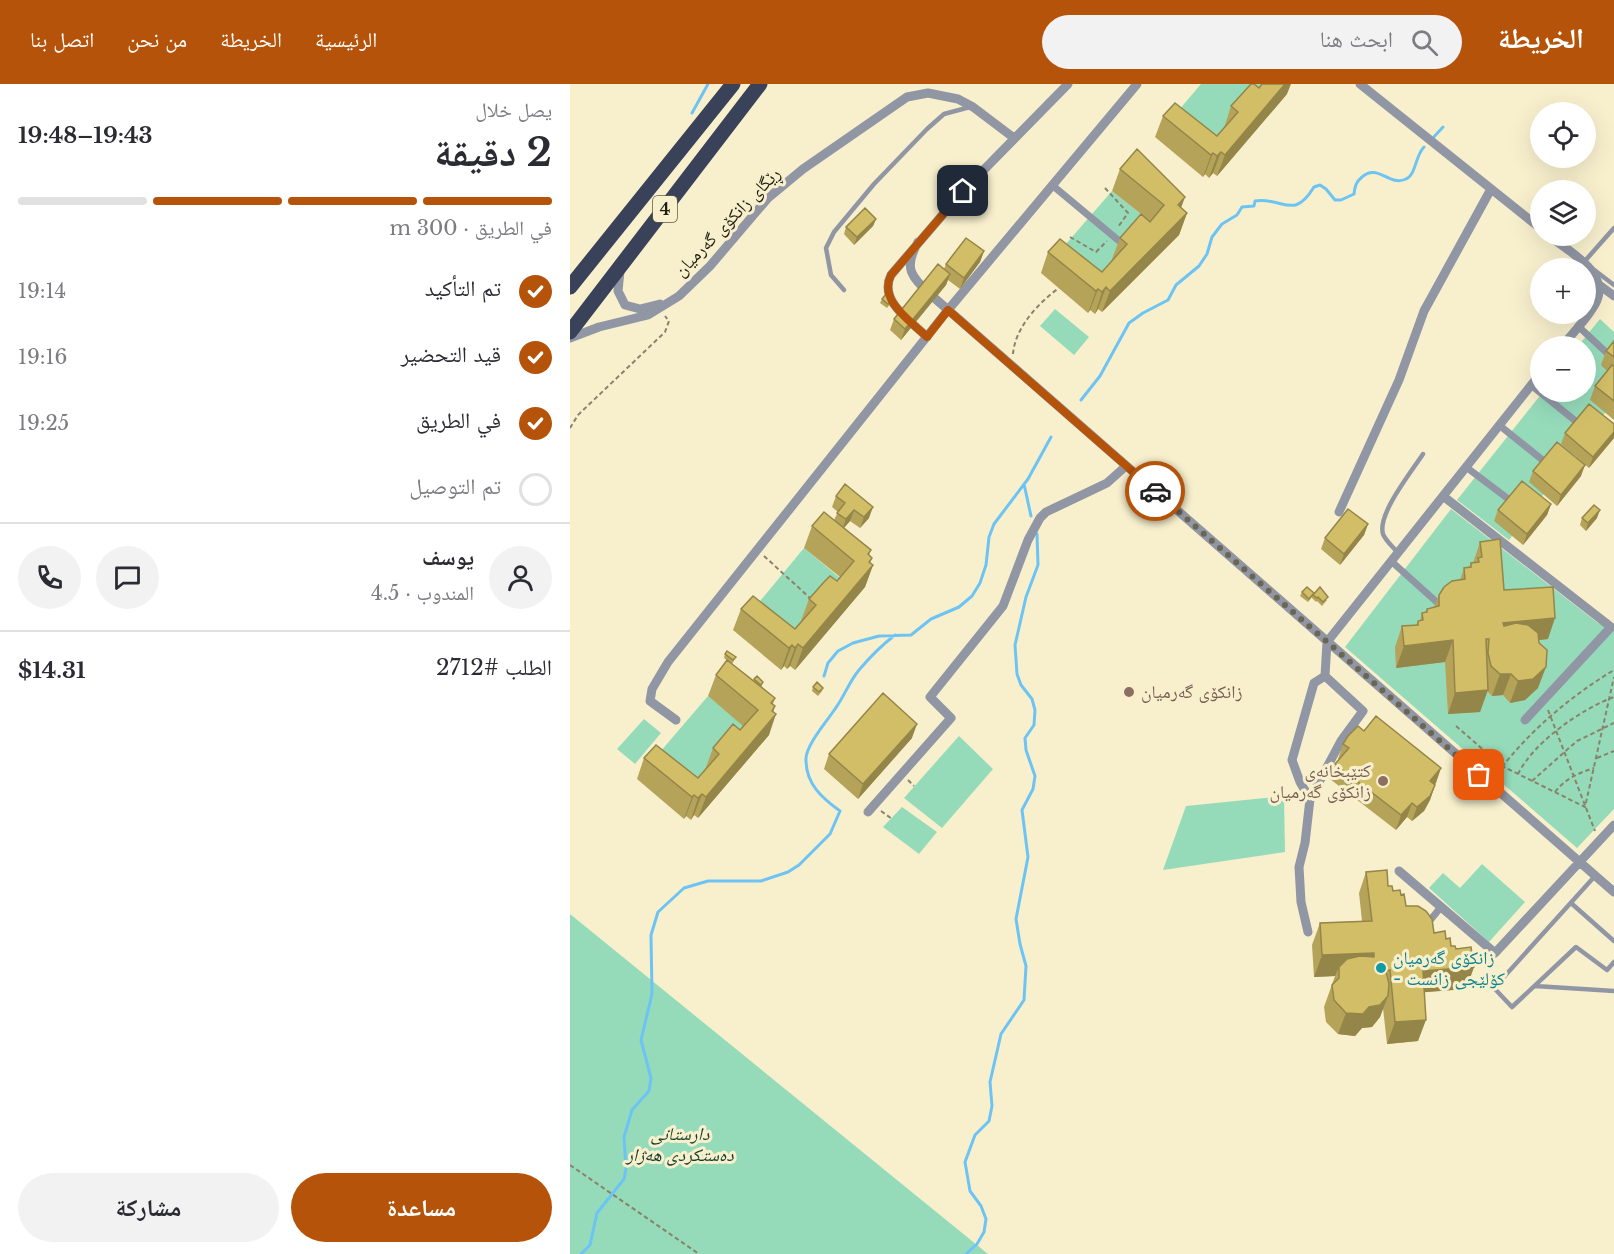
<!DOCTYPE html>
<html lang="ar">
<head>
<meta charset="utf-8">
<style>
  body { margin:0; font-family:"Libre Baskerville","Noto Naskh Arabic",serif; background:#f2f2f3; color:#2b2b33; direction:rtl; height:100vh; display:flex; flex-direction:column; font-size:22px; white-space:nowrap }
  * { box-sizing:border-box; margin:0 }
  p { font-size:20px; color:#7c7c81 }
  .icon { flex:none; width:33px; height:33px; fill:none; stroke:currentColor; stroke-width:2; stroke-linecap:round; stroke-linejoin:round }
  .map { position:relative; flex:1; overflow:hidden; direction:ltr }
  .details { display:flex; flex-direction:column; background:#fff; width:570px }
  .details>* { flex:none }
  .controls { position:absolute; left:960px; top:18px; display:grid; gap:12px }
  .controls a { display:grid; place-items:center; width:66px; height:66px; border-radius:50%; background:#fff; box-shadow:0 6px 24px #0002; font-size:30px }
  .pin { position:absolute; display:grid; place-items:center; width:51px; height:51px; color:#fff; margin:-26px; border-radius:12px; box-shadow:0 3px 9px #0006 }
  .courier { position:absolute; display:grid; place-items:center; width:60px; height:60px; margin:-30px; border:4px solid #b45309; border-radius:50%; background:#fff; color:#222; box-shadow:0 2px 8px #0007 }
  .overview em { font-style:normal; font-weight:800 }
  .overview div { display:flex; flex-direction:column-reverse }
  .overview { display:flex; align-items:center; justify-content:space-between; height:102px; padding:0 18px }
  h1 { font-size:39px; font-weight:800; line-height:45px }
  .bar { display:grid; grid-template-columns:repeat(4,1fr); gap:9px 6px; align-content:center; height:72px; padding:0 18px }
  .bar i { height:8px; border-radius:4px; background:#e1e1e2 }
  .bar .current { background:#b45309 }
  .bar p { grid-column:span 4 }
  .line { display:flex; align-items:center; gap:15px; padding:0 18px; border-top:2px solid #e1e1e2 }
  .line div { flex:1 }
  .round { display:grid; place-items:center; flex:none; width:63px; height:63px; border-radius:32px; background:#f2f2f3 }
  ol { padding:0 18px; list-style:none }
  li { display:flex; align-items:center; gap:18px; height:66px }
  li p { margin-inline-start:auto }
  li .icon { padding:6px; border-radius:50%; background:#b45309; color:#fff; stroke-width:4 }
  li:last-child { color:#7c7c81 }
  li i { width:33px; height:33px; border:3px solid #e1e1e2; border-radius:50% }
  .cta { display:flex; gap:12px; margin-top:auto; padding:12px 18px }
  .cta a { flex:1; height:69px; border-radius:36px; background:#b45309; color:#fff; font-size:24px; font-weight:800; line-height:69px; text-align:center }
  .cta a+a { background:#f2f2f3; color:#2b2b33 }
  header { display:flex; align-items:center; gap:36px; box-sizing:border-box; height:84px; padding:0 30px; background:#b45309; color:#fff }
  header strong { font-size:28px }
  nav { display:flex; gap:33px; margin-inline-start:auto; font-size:21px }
  .search { width:420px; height:54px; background:#f2f2f3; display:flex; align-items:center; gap:15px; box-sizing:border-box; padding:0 21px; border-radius:33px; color:#7c7c81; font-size:22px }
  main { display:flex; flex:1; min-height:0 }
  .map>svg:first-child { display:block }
</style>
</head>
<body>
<header>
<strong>الخريطة</strong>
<div class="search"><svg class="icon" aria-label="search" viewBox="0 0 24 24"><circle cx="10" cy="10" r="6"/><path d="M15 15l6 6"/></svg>ابحث هنا</div>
<nav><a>الرئيسية</a><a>الخريطة</a><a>من نحن</a><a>اتصل بنا</a></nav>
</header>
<main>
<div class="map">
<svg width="1044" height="1170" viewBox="0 0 1044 1170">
  <rect width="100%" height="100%" fill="#f8f0cd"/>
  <path fill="#95dbba" d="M631 0H692L699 6 654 44 639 73 597 40Z
    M542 107 586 142 542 175 549 182 524 209 482 176Z
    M485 225 519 253 504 271 470 242Z
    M1030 235 1044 248V317L939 456 887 416 973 308H1016V262H1008Z
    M881 425 1028 539 1044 546V725L1007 764 775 563Z
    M234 464 276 499 217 567 176 534Z
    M138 612 180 647 120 715 78 682Z
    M74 635 91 649 65 680 47 665Z
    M389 652 423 685 372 744 334 714Z
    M714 712 715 768 593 786 616 722Z
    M332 723 367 748 349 770 313 743Z
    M912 780 955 818 919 858 859 804 873 789 890 804Z
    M0 830 418 1170H0Z"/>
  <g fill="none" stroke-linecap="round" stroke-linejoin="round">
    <path stroke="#6dc4f4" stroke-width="3" d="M122 29 138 0
      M862 55 873 43
      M511 316 530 292 559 239 573 229 598 216 606 201 629 182 637 170 642 153 652 140 667 131 672 123 684 122 685 117C714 113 723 137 744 103L750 101 756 105 765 116H771L784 110C785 102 786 98 792 93 808 79 819 103 836 95 846 91 845 72 854 63
      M454 400 461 432
      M254 592 258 579 268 567 283 559 309 552 341 551 361 535 389 523 402 512 410 499 416 481 419 453 424 440 458 395 481 353
      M11 1170 20 1161 27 1129 54 1095 56 1085 54 1053 62 1026 79 1007 81 994 71 956 82 910 81 851 88 828 114 804 138 797H191L218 788 229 781 260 750 270 727C252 714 236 700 236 676 235 662 257 637 265 625 274 613 279 598 289 586 300 573 312 561 325 551
      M396 1170 407 1160 414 1148 416 1135 411 1122 400 1107 395 1078 405 1051 419 1037 422 1022 420 998 431 950 454 916 456 882 450 860 446 835 458 773 452 726 463 705 465 692 456 666 455 654 464 641 465 626 462 615 451 601 447 590 445 561 456 513 468 481 467 450"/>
    <path stroke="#88836b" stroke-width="2" stroke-dasharray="4.5 3" stroke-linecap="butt" d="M535 104 558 129 548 143
      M500 153 526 168 537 157
      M443 270C445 244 468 219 489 204
      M0 344 8 331 95 248 99 237 95 232
      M194 472 240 514
      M978 626 1025 747
      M886 642 932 682 1015 723 1044 593
      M1027 674 1044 667
      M932 683C963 644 1001 612 1044 586
      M948 690C963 659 1011 625 1044 613
      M338 696 344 702
      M962 697 1007 657 1044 639
      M985 708C995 695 1008 689 1024 684
      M311 727 322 735
      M0 1081 129 1170"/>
    <path stroke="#9196a4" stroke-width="4.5" d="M1014 178 1044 144
      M1023 185 1044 201
      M274 206 261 191 256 164 264 148 304 100 357 45 374 30 400 23
      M828 469C823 463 815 456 813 450 807 430 842 387 853 370
      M1025 792 924 904 942 923 1006 863 1037 886 1044 878
      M1001 819 1044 857
      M965 902 1044 907"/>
    <path stroke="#9196a4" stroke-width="7" d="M482 101 554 161
      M1008 242 1039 271
      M961 301 1008 339
      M929 341 975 378
      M896 383 941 417
      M821 477 870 521
      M857 840 871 823"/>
    <path stroke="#9196a4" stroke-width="9" d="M790 0 970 144
      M979 152C999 167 1044 191 1024 222 1015 237 1003 249 992 262
      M348 158C333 185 341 192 361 211L1044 808
      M50 187 48 207 55 221 70 225 90 220
      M1028 200 1044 212
      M357 253C341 237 308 217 321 191L393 107 498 0
      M0 254 29 243 78 231 109 212 140 182 198 114 233 85 337 13 358 9 388 15 403 23 444 54
      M873 412 1041 543 955 636
      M769 428 829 296 854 227 921 105
      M106 636 80 617 82 605 98 578 378 226 567 0
      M740 715 730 698 722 676 744 599 755 592
      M298 728 381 634 360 613 433 522 458 456 470 434 476 428 537 399 556 382
      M829 787 925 869 1044 741
      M738 848 731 818 729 783 735 759 740 715 771 657 793 627 755 592 757 558 970 290"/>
    <path stroke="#394259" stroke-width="15" d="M0 203 163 0
      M0 248 190 0"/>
  </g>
  <path fill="#b5a359" d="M717 10 647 92 643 89 639 94 635 90 633 93 585 53 593 32 647 52 654 44 661 22Z
    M550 85 611 124 617 129 609 151 532 228 528 225 525 230 520 226 518 229 471 189 478 168 532 188 543 176 542 175 550 154 571 130 542 107Z
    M306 135 303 142 284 161 274 150 276 143Z
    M414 167 410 178 390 205 378 196 376 201 331 256 320 246 324 235 374 185 376 180Z
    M312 215 321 219 317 224 310 219Z
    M1044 257V336L1020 316 1025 302 1037 287 1031 281 1036 267Z
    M995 349 1044 354 1019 384 991 360Z
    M963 387 1011 392 987 422 959 398Z
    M266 412 299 434 290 444 280 437 274 444 301 466 299 471 300 479 303 481 295 503 225 586 220 582 217 585 214 582 211 586 163 546 171 525 225 545 231 537 239 515 267 497 270 493 234 464 242 442 264 436 268 428 262 423Z
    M981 420 977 431 953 461 924 437 928 426Z
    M1012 434H1027L1016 447 1010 441Z
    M798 440 794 451 770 481 751 465 755 454Z
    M910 458 934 506 978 555 969 556 968 604 955 616 940 619 933 611 922 612 917 607 910 628 878 630 875 578 826 584 825 563 832 542 846 541 848 537 850 536 852 529H855L857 525 864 523 869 511 890 496 894 484 899 483 901 479H903Z
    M732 508 744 509 757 516 752 522 747 517 746 518 742 514V513L738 518 730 512Z
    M155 570 166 573 162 580 154 574Z
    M146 591 183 597 184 595 193 598 191 603 205 614 203 620V628L199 651 128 734 124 731 121 736 116 732 114 735 67 695 74 674 128 694 135 686 143 664 170 646 173 642 138 612Z
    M243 603 253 604 252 607 248 612 242 607Z
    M794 647 871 684 864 701H865L860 716 854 727 842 737 837 733 826 746 760 695 765 680 769 676 768 675 773 660Z
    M342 654 288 715 254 685 259 670Z
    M796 788 818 802 823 807 831 811 836 822 864 849 876 855 881 862 886 865 904 883 896 905 854 908 848 957 817 960 813 924 810 933 802 943 792 944 785 952 768 950 756 938 754 923 765 892 744 893 742 861 750 839 792 837 789 809Z"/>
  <path fill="#948549" d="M715 0H721L717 10 647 92 655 71Z
    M651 68 643 89 639 94 647 72Z
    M643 69 635 90 633 93 641 71Z
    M615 113 607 135 608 121Z
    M617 129 609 151 532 228 540 207Z
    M306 135 303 142 284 161 287 153Z
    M414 167 410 178 390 205 394 194Z
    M380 190 376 201 331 256 335 245Z
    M536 203 528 225 525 230 532 208Z
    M528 205 520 226 518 229 526 207Z
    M1044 348V354L1019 384 1023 373Z
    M1015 381 1011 392 987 422 991 411Z
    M981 420 977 431 953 461 957 450Z
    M303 423 299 434 290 444 294 433Z
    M284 426 280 437 272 446 276 435Z
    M1030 426 1027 434 1016 447 1018 439Z
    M798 440 794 451 770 481 774 470Z
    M302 474 296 489 303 481 295 503 225 586 233 564Z
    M985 534 978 555 925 561 933 539Z
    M883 556 875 578 826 584 834 562Z
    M228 560 220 582 217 585 225 564Z
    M222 561 214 582 211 586 219 564Z
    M976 583 968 604 955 616 940 619 948 597Z
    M930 590H941L933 611 922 612Z
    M918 606 910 628 878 630 885 609Z
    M205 622 200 638 206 630 199 651 128 734 136 713Z
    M347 640 342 654 288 715 293 700Z
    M871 684 866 699 855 712 860 697Z
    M865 701 860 716 854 727 842 737 847 723Z
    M132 710 124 731 121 736 128 714Z
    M124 711 116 732 114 735 122 713Z
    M842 719 837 733 826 746 831 731Z
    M804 869 796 891 769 883 765 892 744 893 752 871Z
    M904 883 896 905 845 909 853 887Z
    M818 912 810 933 802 943 792 944 785 952 768 950 776 929Z
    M856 936 848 957 817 960 825 938Z"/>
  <path fill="#d3be68" stroke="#948549" stroke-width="1.5" d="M681 0H684L689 4 692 0H715L655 71 651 68 647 72 643 69 641 71 593 32 605 19 647 52 668 28 661 22Z
    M567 65 615 113 608 121 617 129 540 207 536 203 532 208 528 205 526 207 478 168 490 155 532 188 557 160 550 154 571 130 580 138 594 121 550 85Z
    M295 124 306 135 287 153 276 143Z
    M396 154 414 167 394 194 376 180Z
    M368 180 380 190 335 245 324 235Z
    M316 210 322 215 318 220 312 215Z
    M1044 257V273L1036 267Z
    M1042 281 1044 282V317L1025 302Z
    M1019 320 1044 340V348L1023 373 995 349Z
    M987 358 1015 381 991 411 963 387Z
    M952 397 981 420 957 450 928 426Z
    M275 400 303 423 294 433 284 426 276 435 267 429 275 419 266 412Z
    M1024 421 1030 426 1018 439 1012 434Z
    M778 425 798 440 774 470 755 454Z
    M254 428 301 466 298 470 302 474 299 478 303 481 233 564 228 560 225 564 222 561 219 564 171 525 183 512 225 545 246 521 239 515 254 498 260 492 267 497 284 477 242 442Z
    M930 455 934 506 983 503 985 534 933 539 934 542 946 539 958 541 968 549 969 559 977 566 976 583 963 595 948 597 941 590H930L921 582 918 569 919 555H916L918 606 885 609 883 556 834 562 832 542 848 541V537L853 536 852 529 857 528V525L869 522V511L874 503 882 497 895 495 894 484 901 483V479L909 478 908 474 912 473 910 458Z
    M737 503 744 509 739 515 732 508Z
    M750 503 758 513 753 518 748 513 747 514 743 511Z
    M157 567 166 573 163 576 155 570Z
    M157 576 205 614 201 619 205 622 202 627 206 630 136 713 132 710 128 714 124 711 122 713 74 674 86 661 128 694 149 670 143 664 163 640 170 646 188 626 146 591Z
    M187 592 193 598 191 601 184 595Z
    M247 598 253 604 249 608 243 603Z
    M313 609 347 640 293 700 259 670Z
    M806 632 871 684 860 697 865 701 860 712 847 723 842 719 831 731 765 680 779 664 773 660 778 652 788 642 794 647Z
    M817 786 818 802H822L823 807 830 806 831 811 834 810 836 822H848L856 827 862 835 864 849 875 847 876 855 880 854 881 862H885L886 865 901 863 904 883 853 887 856 936 825 938 820 886 816 887 819 900 818 912 810 921 799 923 793 930 776 929 764 916 762 901 769 894V883L777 875 790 872 804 873V869L752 871 750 839 802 837 796 788Z"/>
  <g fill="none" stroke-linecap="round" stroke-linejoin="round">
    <path stroke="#6a6652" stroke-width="6" stroke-dasharray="0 10.8" d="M585 407 909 691"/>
    <path stroke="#b45309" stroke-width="8" d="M393 107 321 191C308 217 341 237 357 253L378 226 585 407"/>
  </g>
  <g fill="#8d6e63" stroke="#f8f0cd" stroke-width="2">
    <circle cx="559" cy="608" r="6"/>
    <circle cx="813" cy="697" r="6"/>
  </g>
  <circle fill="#0f9aa8" stroke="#f8f0cd" stroke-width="2" cx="811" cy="884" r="6"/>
  <g text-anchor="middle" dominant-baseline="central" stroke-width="6" stroke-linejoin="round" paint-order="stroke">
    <rect fill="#f8f0cd" stroke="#5f5b48" stroke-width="1.5" x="83" y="112" width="24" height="26" rx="4.5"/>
    <g font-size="16" font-weight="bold" fill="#1e1b0f">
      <text x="95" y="125">4</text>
    </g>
    <g font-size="18" fill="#1e1b0f" stroke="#f8f0cd">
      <text transform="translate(157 138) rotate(-46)">ڕێگای زانکۆی گەرمیان</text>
    </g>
    <g font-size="18" fill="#785e54" stroke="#f8f0cd" text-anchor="start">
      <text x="571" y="608">زانکۆی گەرمیان</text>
      <text x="801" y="687" text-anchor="end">کتێبخانەی<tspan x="801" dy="21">زانکۆی گەرمیان</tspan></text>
    </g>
    <g font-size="18" fill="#0d838f" stroke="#f8f0cd" text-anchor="start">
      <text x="823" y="874">زانکۆی گەرمیان<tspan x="823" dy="21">- کۆلێجی زانست</tspan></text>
    </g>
    <g font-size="18" font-style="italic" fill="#133d2c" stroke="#f8f0cd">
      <text x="110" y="1050">دارستانی<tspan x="110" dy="21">دەستکردی هەژار</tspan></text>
    </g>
  </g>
</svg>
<div class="controls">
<a><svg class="icon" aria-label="locate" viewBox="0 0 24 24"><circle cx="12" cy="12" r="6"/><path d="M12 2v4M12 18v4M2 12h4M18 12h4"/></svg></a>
<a><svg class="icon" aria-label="layers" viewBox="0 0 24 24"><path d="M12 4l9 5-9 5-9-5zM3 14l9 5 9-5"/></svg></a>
<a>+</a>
<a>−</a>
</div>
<div class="pin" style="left:909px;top:691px;background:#ea580c"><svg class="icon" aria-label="bag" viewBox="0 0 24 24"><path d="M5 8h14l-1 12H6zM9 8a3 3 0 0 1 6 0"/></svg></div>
<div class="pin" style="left:393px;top:107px;background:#1f2937"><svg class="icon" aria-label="home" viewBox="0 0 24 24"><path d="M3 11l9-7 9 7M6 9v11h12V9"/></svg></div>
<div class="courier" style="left:585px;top:407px"><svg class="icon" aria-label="car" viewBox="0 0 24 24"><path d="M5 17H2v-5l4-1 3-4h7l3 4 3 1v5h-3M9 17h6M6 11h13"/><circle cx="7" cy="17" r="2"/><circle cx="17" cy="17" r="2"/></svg></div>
</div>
<section class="details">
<div class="overview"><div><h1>2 دقيقة</h1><p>يصل خلال</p></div><em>19:43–19:48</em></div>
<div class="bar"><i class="current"></i><i class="current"></i><i class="current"></i><i></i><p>في الطريق · 300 m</p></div>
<ol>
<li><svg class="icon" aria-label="check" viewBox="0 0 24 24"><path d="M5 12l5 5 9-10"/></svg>تم التأكيد<p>19:14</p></li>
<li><svg class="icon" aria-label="check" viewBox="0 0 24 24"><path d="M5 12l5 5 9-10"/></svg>قيد التحضير<p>19:16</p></li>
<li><svg class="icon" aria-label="check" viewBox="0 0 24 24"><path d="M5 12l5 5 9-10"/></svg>في الطريق<p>19:25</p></li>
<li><i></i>تم التوصيل</li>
</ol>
<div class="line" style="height:108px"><a class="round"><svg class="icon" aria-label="person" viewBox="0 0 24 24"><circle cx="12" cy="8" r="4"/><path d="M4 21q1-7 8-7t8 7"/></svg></a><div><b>يوسف</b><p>المندوب · 4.5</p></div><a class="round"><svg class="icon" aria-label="chat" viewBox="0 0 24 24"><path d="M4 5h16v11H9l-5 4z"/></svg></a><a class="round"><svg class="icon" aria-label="phone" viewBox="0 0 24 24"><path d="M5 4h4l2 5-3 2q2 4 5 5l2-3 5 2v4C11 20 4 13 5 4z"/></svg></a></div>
<div class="line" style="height:78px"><div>الطلب #2712</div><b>$14.31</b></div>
<div class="cta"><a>مساعدة</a><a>مشاركة</a></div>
</section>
</main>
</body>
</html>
